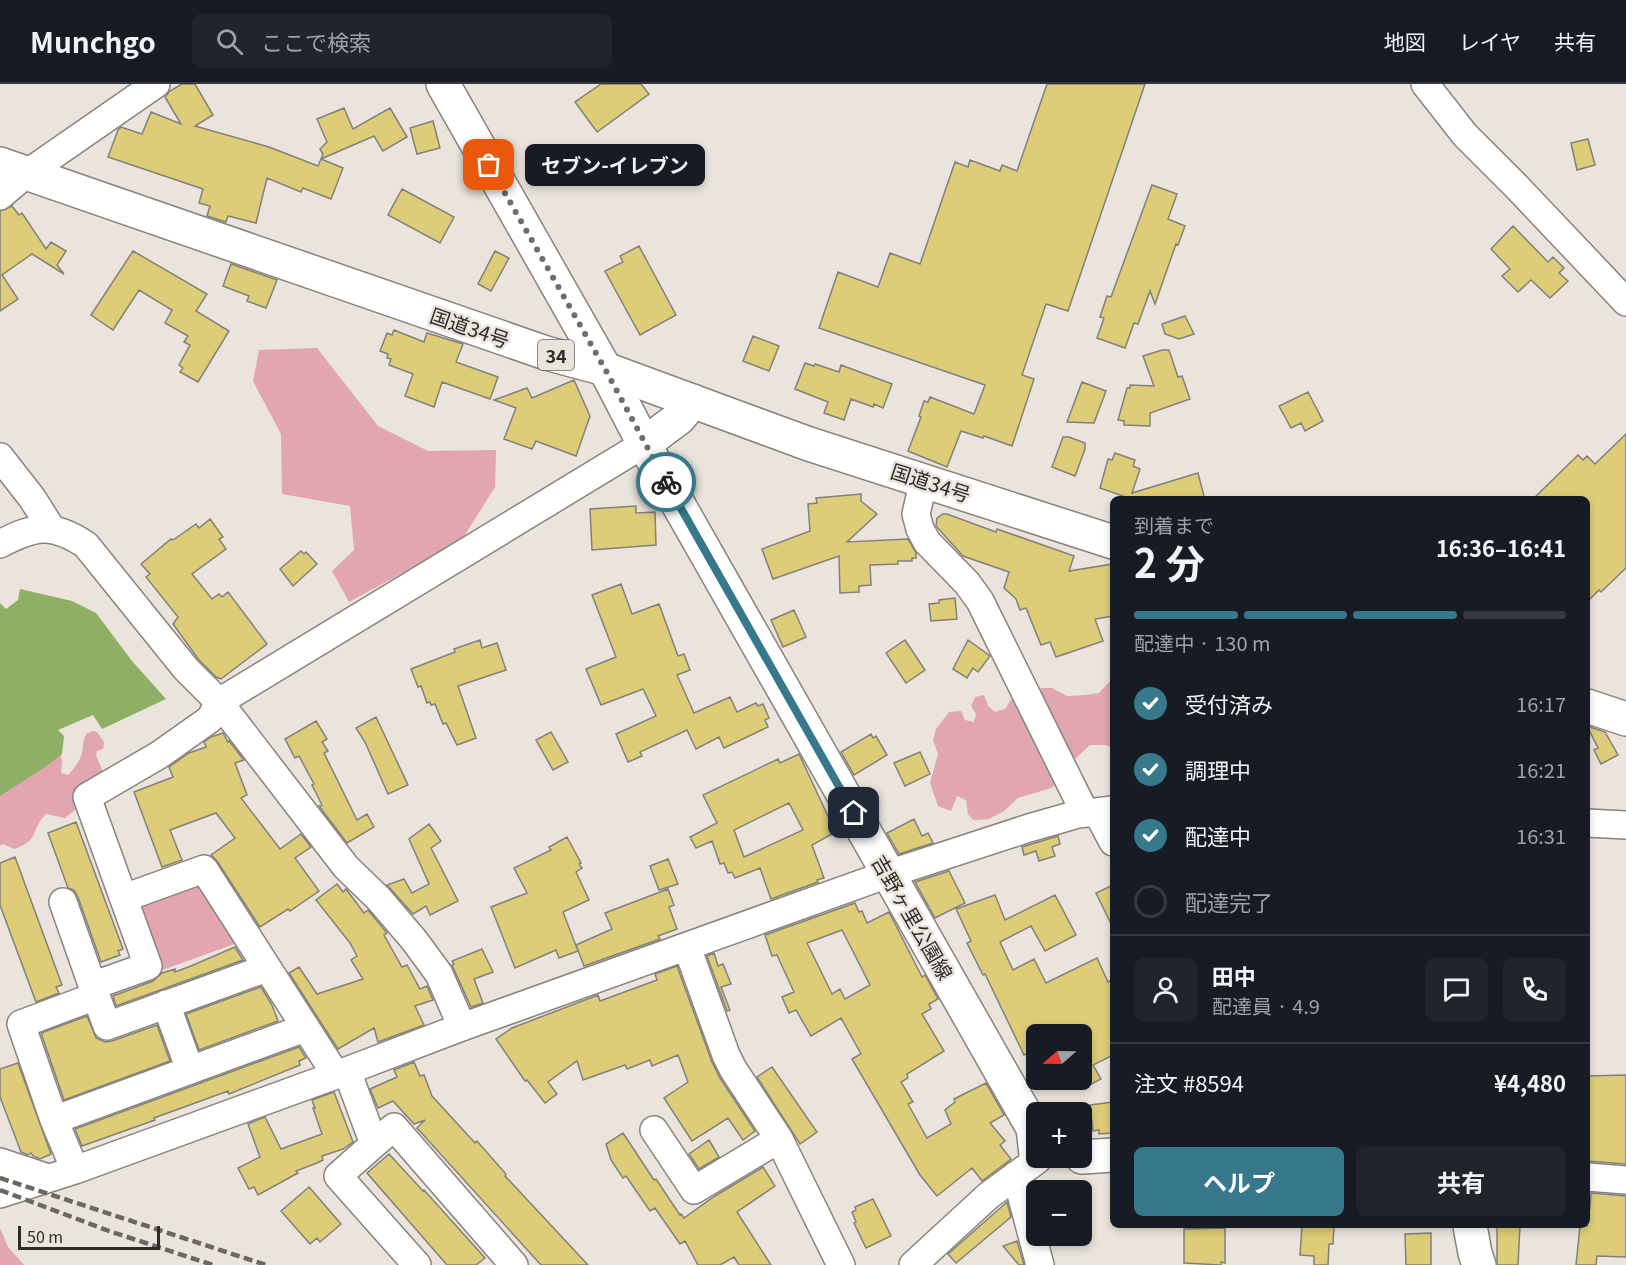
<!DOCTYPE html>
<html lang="ja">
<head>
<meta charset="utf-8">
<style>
  body { margin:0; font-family:Georgia,"Noto Sans JP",serif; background:#20242c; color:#f1f3f6; height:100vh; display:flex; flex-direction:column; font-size:22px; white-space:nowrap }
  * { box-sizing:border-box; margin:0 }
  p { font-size:20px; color:#9ea1a6 }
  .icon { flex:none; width:33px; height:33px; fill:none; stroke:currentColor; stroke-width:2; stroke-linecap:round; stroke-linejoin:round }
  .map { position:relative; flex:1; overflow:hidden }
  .side { position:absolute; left:1110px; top:412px; width:480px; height:732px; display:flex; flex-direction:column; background:#171b24; border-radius:9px; box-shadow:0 3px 9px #0003 }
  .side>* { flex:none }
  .needle { width:39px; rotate:250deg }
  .tools { position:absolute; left:1026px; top:940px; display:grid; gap:12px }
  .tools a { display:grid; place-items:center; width:66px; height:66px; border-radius:9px; background:#171b24; box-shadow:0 3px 9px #0003; font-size:30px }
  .scale { position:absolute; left:18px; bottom:15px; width:142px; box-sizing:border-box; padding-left:6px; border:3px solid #2e2c29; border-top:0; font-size:16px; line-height:21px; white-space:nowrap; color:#2e2c29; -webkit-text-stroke:4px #eae4dd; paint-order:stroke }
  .pin { position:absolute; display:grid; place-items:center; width:51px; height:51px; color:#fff; margin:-26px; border-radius:12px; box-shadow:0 3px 9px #0006 }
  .courier { position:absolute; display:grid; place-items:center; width:60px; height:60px; margin:-30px; border:4px solid #37798b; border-radius:50%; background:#fff; color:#222; box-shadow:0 2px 8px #0007 }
  .bubble { position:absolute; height:42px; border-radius:9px; background:#171b24; box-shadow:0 3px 9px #0003; font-size:20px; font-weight:700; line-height:42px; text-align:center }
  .head em { font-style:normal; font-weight:700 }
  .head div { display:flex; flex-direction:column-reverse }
  .head { display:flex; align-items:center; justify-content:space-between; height:102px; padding:0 24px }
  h1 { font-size:39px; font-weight:700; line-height:45px }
  .bar { display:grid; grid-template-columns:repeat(4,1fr); gap:9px 6px; align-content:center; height:72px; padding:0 24px }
  .bar i { height:8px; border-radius:4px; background:#363941 }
  .bar .selected { background:#37798b }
  .bar p { grid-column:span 4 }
  .line { display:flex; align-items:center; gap:15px; padding:0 24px; border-top:2px solid #363941 }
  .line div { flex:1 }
  .round { display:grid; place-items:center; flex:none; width:63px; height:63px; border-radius:9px; background:#20242c }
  ol { padding:0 24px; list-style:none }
  li { display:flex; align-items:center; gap:18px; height:66px }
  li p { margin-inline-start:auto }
  li .icon { padding:6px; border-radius:50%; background:#37798b; color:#fff; stroke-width:4 }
  li:last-child { color:#9ea1a6 }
  li i { width:33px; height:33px; border:3px solid #363941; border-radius:50% }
  .primary-button { display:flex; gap:12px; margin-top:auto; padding:12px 24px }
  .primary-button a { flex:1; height:69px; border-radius:9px; background:#37798b; color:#fff; font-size:24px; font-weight:700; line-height:69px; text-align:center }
  .primary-button a+a { background:#20242c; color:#f1f3f6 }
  header { display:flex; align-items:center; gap:36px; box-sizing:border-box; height:84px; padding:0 30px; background:#171b24; border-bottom:2px solid #363941 }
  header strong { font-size:28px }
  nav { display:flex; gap:33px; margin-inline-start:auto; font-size:21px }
  .search { width:420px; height:54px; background:#20242c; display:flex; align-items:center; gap:15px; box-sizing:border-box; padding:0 21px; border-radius:9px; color:#9ea1a6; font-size:22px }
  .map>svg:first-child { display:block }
</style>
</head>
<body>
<header>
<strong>Munchgo</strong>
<div class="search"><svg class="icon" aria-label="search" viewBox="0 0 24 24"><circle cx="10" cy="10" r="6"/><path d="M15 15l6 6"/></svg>ここで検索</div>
<nav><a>地図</a><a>レイヤ</a><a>共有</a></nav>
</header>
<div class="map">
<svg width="1626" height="1181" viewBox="0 0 1626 1181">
  <rect width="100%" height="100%" fill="#eae4dd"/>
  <path fill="#e1a6b0" d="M317 264 378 342 428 367 496 366 495 403 461 457 349 518 332 487 354 466 350 422 282 410 281 350 253 297 259 266Z
    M1110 597H1113V664L1106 661H1090L1069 681 1059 698 1051 704 1018 714 1004 727 989 735 973 736 968 730 966 716 957 712 951 727 938 722 930 699 938 670 933 656 936 645 949 628 961 627 965 636 974 638 976 630 971 622 975 613 984 611 988 622 995 628 1005 625 1012 614 1024 620 1035 613 1041 604H1052L1067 612 1086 611 1099 609Z
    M94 647 97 648 104 658 103 665 97 667 96 671 103 688C97 705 80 723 65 734L46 730C31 744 40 757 14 765L3 760 0 762V669L59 665 62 677 61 689 68 691C74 685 80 677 82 669 84 661 82 656 87 649Z
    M200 794 240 858 157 888 134 818Z
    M0 1144 8 1163 24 1181H0Z"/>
  <path fill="#8eaf64" d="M20 505 72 517 96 529 132 577 166 615 102 645 93 631 58 646 64 652 62 670 45 683 0 712V519L6 525 18 516Z"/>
  <path fill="#decd78" stroke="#828079" stroke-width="1.5" fill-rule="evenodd" d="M182 0H195L213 31 195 42 269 63 318 82 321 75 343 84 331 115 303 104 301 108 267 94 256 139 228 132 226 138 207 132 210 122 199 119 203 105 108 73 118 46 121 43 142 50 151 28 181 40 165 13 170 7Z
    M601 0H641L649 10 597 48 575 18Z
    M1047 0H1145L1068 227 1046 220 1022 291 1034 295 1012 362 984 352 983 354 961 347 947 383 908 367 921 333 919 332 924 317 928 318 930 313 974 330 985 301 819 244 838 188 878 203 890 169 920 180 955 78 968 83 970 76 1000 87 1002 81 1017 87Z
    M344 24 353 45 390 24 407 53 383 67 374 52 321 75 323 70 320 65 327 58 317 35Z
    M433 37 440 64 417 70 410 44Z
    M1588 55 1595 81 1577 86 1571 59Z
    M1152 101 1177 110 1168 135 1185 142 1178 161 1176 160 1155 220 1150 207 1138 240 1134 239 1125 264 1097 254 1104 234 1100 233 1107 212 1111 213Z
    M402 105 454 133 440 159 388 131Z
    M12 122 19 131 22 129 46 165 51 158 66 167 57 181 64 190 32 170 2 191 18 215 0 227V127Z
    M1513 142 1548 178 1553 173 1564 184 1559 189 1568 197 1550 214 1531 196 1518 208 1502 192 1510 185 1491 165Z
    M639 162 676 231 640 251 605 187 623 178 620 172Z
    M133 167 207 210 196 227 229 247 198 298 180 288 183 284 179 281 190 261 184 258 188 252 165 239 172 226 139 206 113 246 91 231Z
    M495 167 509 174 491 207 478 200Z
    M231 180 277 196 266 224 247 217 249 212 223 202Z
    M1185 232 1194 250 1179 255 1165 250 1162 240Z
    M394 246 424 258 427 249 463 260 456 278 498 293 490 315 442 298 434 323 405 312 413 290 389 281 391 275 387 274 388 270 380 267 387 249 392 251Z
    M753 252 779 262 769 287 743 277Z
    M1162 266H1169L1178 293 1182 292 1190 315 1150 329V342L1124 341V337L1118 336 1127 304H1130V301L1154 302 1143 272Z
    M805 279 814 282 815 280 839 288 841 281 892 300 883 324 874 320 873 323 851 315 844 336 824 329 828 318 795 305Z
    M574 296 590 332 576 372 536 357 532 365 504 355 516 324 494 316 527 304 532 314Z
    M1082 298 1106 307 1094 339 1067 338Z
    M1308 308 1323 337 1305 347 1301 339 1291 344 1279 322Z
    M1626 350V484L1601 508 1599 506 1587 518V416H1532L1578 371 1583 376 1587 372 1595 380Z
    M1063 353H1069L1085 359V365L1075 392 1052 383Z
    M1115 369 1135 376 1133 382 1140 385 1132 409 1198 389 1205 416H1123V412L1100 404 1108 375 1112 376Z
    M861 410V417L877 430 847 458 908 455 916 469V474H912V477H898V480L870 481 871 501 859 502V508L840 509 839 472 773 495 762 465 810 447 808 420 817 419 816 414Z
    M636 422V429L655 428 656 461 592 466 590 425Z
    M943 430H947L996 448 997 445 1074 472 1069 487 1113 480V532L1095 535 1103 557 1056 573 1050 558 1041 561 1026 524 1020 526 1016 515 1004 504 1009 488 963 472 936 442 937 434Z
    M210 435 223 453 219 455 226 465 192 490 212 515 219 510 222 513 228 508 267 560 221 595 216 593 199 576 173 540 178 533 146 493 150 490 141 480 171 455 173 456 196 440 199 444Z
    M301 467 304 470 306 468 317 480 293 502 280 485Z
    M621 500 632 530 659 520 678 572 684 570 690 586 677 591 694 629 730 613 737 628 756 619 758 622 763 620 769 634 765 636 768 643 724 664 719 653 696 665 687 646 640 668 642 672 628 678 616 650 656 632 643 605 601 621 586 585 616 573 592 511Z
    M955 514 957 535 931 537 929 520 939 519V516Z
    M794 526 806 553 783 563 771 536Z
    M480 556 482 564 497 559 506 586 458 602 476 654 457 661 446 639 443 640 435 620 431 621 430 618 427 619 421 602 418 603 411 585 455 568 454 565Z
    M905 556 925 586 906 599 886 569Z
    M968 556 990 572 978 588 973 584 967 594 953 585Z
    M376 633 408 701 388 710 365 658 356 644Z
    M316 637 327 655 322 658 328 667 324 669 357 736 367 730 374 743 347 759 319 722 322 721 312 701 314 700 299 672 295 674 285 655Z
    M1587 642 1605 648 1618 671 1601 680 1594 666 1598 664Z
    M551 648 568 678 553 686 536 656Z
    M223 649 228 658 229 657 244 676 235 679 247 711 241 714 280 765 301 750 311 763 295 774 319 807 290 827 288 825 260 843 217 777 211 771 235 754 216 729 170 746 182 776 162 783 134 708 173 693 169 683 189 669 206 663 204 658 211 653Z
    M871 650 873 654 876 652 887 671 854 691 841 668Z
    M920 668 930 690 905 702 894 679Z
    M799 670 833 743 829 745 832 750 812 761 824 794 817 796 818 798 771 815 760 784 735 794 732 788 728 789 724 779 720 780 712 757 696 764 690 753 717 739 703 711 778 675 780 679ZM789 719 803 746 744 773 734 746Z
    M914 735 922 752 928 749 933 759 899 770 887 749Z
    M76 738 123 865 118 867 120 871 101 878 78 813 74 806 68 804 48 749Z
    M429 740 441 757 431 764 458 817 430 831 426 822 413 830 387 801 404 795 412 809 429 800 409 755Z
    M1058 752 1060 760 1052 763 1055 772 1039 777 1036 767 1024 771 1022 763Z
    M567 753 581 779 579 780 582 784 576 788 589 816 563 828 578 867 559 874 556 866 515 884 491 823 527 809 514 784 551 766 549 763Z
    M15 773 62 901 56 903 59 909 36 918 0 821V779Z
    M668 775 678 800 659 806 650 782Z
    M949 787 965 819 935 834 915 798Z
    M337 800 343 808 346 805 364 829 368 826 387 849 384 851 402 883 407 881 420 905 427 902 433 916 415 922 424 941 378 958 374 944 338 965 289 889 299 883 317 910 363 895 351 876 357 872 350 859 316 816Z
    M1113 801V844L1096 809Z
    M668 805 674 821 669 823 677 845 658 852 660 855 584 882 576 861 612 845 605 829Z
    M995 811 1005 836 1055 811 1076 851 1045 867 1031 842 1000 858 1013 886 1034 875 1046 899 1097 874 1108 898 1113 895V971L1093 981 1101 995 1082 1005V951H1036V965L1024 971 985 890 983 891 967 859 971 857 956 825Z
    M855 819 859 828 862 827 867 839 889 828 922 893 925 891 938 915 929 920 931 925 922 930 944 967 907 990 908 994 901 998 913 1018 908 1020 927 1054 951 1040 945 1026 955 1018 954 1015 986 999 1004 1031 990 1039 1005 1057 1000 1061 1011 1075 982 1097 972 1084 937 1112 920 1091 852 975 861 970 841 934 811 952 796 926 789 929 782 913 794 908 777 871 772 872 765 851ZM842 846 870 901 845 915 840 905 832 910 807 859Z
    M235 863 243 876 116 922 113 912 153 897 162 889 175 885V888L191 882Z
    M482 865 493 888 474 895 483 919 471 923 452 881 454 880 452 877Z
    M714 869 718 882 723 880 731 900 721 903 730 926 727 927 707 872Z
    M677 882 712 978 720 994 755 1047 743 1056 728 1034 692 1057 664 1014 688 998 678 971 652 982 650 976 627 985 625 981 583 996 577 977 548 998 557 1010 545 1019 527 996 525 997 496 955 512 944 598 911 600 917 657 896 655 890Z
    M261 903 272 921 278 937 199 966 186 930Z
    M87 932 96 954 105 958 112 957 157 941 170 977 64 1016 41 949Z
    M299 963 306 974 299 977 300 981 229 1010 228 1007 154 1034 155 1036 82 1062 75 1045Z
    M414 978 420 992 424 991 432 1012 475 1059 477 1057 506 1090 505 1092 588 1181H541L417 1044 425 1036 414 1040 393 1017 378 1024 370 1005 397 993 394 986Z
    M18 979 51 1070 40 1075 33 1072 31 1069 28 1071 21 1068 0 1013V985Z
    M772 983 817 1048 800 1060 757 993Z
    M1626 991V1080L1587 1077V992Z
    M334 1008 353 1058 343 1065 322 1072 323 1076 317 1079 296 1087 298 1089 258 1111 254 1103 249 1105 238 1084 260 1073 248 1040 265 1033 281 1065 322 1050 313 1024H315L312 1016Z
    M1113 1018V1049L1099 1050V1046L1093 1047 1090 1021Z
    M623 1049 654 1096 656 1095 680 1131 681 1130 684 1134 715 1112 763 1083 775 1102 737 1128 771 1181H739L734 1173 720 1181H698L685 1157 680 1160 655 1124 650 1127 626 1092 623 1094 611 1076 606 1060Z
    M709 1056 719 1073 699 1085 689 1070Z
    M389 1070 423 1107 424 1106 485 1174 476 1181H447L367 1089Z
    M309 1103 341 1140 320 1158 317 1154 310 1160 281 1127Z
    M1591 1109 1626 1112V1173L1597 1172 1596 1181H1576L1580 1142H1587V1125H1590Z
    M873 1115 891 1152 866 1164 854 1139 856 1138 852 1128 856 1126 855 1123Z
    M1007 1118 1011 1133 956 1179 948 1170Z
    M1302 1142 1334 1143 1333 1160H1329L1328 1181H1314V1172L1300 1171Z
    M1497 1142H1520L1518 1181H1497Z
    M1225 1144V1179L1221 1178V1181L1184 1179V1145Z
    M1431 1149V1181H1406L1405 1150Z
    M1017 1157 1024 1181H1019L1003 1162Z"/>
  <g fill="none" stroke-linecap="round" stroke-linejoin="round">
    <defs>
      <path id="minor" d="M1425 0 1465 51 1517 103 1626 218
        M0 112 26 90 156 0
        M0 373 32 414 51 444
        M924 395 916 430 920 445 927 458 967 499 980 517 1085 729
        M0 460C36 441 52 439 86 461L186 585 219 618 346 783 379 815 414 856 439 890 462 943
        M1097 728 1113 758
        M1587 739 1626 741
        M124 814 204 785 336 991
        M63 818 96 912
        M687 863 726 971 733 985 779 1055 841 1181
        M92 902 148 882 87 713 159 671 210 635 219 618 644 360
        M166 920 190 986
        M347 987 374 1060 338 1092 417 1181
        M54 1036 305 944
        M654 1046 694 1106 779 1055
        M374 1060 394 1043 514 1181
        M0 1078 48 1094
        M75 1086 54 1036 21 940 96 912 107 942 267 884
        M1016 1091 1040 1181
        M1587 1093 1626 1096
        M0 1110 75 1086 336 991 462 943 888 790 1029 744 1078 730 1113 726
        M913 1181 988 1112 1037 1076"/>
      <path id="major" d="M443 0 605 285 644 360 1033 1044 1036 1070
        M1082 1073 1113 1071
        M1470 1142 1475 1169 1479 1181"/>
      <path id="highway" d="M0 80 546 269 605 285 809 360 1113 458
        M644 360 679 334 693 317
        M1587 622 1626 635"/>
    </defs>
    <use href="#minor" stroke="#88837d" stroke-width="30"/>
    <use href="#major" stroke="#88837d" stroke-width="36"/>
    <use href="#highway" stroke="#88837d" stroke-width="36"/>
    <use href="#minor" stroke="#fff" stroke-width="27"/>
    <use href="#major" stroke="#fff" stroke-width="33"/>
    <use href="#highway" stroke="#fff" stroke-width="33"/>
    <path stroke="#6b6863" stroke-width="4.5" stroke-dasharray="9 4.5" stroke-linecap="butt" d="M0 1094 266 1181
      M0 1106 109 1147 213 1181"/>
  </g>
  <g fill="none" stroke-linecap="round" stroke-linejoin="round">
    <path stroke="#706c68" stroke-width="6" stroke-dasharray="0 10.8" d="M489 81 605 285 666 398"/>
    <path stroke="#37798b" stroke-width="8" d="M666 398 854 729"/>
  </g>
  <g text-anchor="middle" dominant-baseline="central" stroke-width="5" stroke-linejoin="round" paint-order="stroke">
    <rect fill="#eae4dd" stroke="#66635f" stroke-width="1.5" x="538" y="256" width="36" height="30" rx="4.5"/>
    <g font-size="18" font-weight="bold" fill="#2e2c29">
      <text x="556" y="271">34</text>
    </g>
    <g font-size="20" fill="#2e2c29" stroke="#eae4dd">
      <text transform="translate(470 243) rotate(19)">国道34号</text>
      <text transform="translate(931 398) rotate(18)">国道34号</text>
      <text transform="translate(913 833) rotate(60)">吉野ヶ里公園線</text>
    </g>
  </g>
</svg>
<div class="tools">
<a><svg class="needle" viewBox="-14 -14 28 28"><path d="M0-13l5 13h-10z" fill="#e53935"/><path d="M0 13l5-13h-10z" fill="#9ea1a6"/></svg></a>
<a>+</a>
<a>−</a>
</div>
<div class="scale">50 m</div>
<div class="pin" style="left:489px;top:81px;background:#ea580c"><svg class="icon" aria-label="bag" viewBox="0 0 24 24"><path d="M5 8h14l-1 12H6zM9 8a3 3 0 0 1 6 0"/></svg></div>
<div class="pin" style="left:854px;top:729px;background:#1f2937"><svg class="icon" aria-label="home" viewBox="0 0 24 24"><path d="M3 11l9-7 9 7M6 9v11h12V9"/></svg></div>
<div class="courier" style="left:666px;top:398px"><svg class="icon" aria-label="bike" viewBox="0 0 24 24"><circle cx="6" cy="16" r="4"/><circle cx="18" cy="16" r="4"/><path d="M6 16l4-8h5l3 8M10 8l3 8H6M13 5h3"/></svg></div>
<div class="bubble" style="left:525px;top:60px;width:180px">セブン-イレブン</div>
<section class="side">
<div class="head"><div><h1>2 分</h1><p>到着まで</p></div><em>16:36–16:41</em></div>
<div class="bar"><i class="selected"></i><i class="selected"></i><i class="selected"></i><i></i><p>配達中 · 130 m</p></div>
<ol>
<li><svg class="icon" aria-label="check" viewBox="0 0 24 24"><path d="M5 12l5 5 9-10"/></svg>受付済み<p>16:17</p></li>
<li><svg class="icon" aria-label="check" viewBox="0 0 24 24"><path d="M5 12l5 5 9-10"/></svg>調理中<p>16:21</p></li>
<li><svg class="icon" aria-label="check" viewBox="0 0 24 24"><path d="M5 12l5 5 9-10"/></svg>配達中<p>16:31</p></li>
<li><i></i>配達完了</li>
</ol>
<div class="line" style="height:108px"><a class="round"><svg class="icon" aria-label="person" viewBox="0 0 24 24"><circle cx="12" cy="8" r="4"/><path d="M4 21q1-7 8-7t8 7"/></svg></a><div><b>田中</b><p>配達員 · 4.9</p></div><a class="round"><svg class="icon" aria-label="chat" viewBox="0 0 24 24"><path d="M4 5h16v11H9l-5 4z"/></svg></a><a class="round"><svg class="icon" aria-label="phone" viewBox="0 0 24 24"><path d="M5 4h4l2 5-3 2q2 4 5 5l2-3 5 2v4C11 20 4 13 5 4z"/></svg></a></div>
<div class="line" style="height:78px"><div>注文 #8594</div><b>¥4,480</b></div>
<div class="primary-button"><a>ヘルプ</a><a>共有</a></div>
</section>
</div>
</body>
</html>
